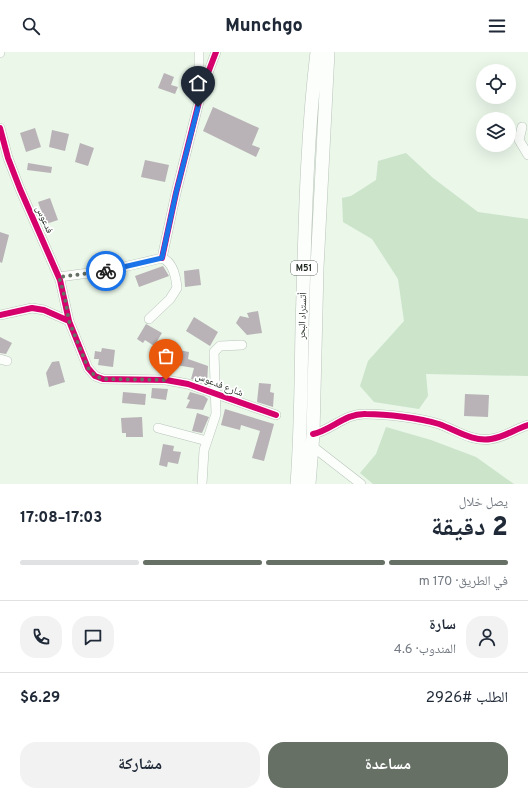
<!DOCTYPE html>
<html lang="ar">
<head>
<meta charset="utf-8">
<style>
  body { margin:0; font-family:Overpass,"Noto Naskh Arabic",sans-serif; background:#f2f2f3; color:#1f2937; direction:rtl; height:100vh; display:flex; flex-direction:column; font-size:15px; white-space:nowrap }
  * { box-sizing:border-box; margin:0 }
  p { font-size:13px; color:#747a83 }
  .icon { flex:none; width:22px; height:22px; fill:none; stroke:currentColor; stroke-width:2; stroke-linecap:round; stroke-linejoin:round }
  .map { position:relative; height:432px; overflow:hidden; direction:ltr }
  .sheet { display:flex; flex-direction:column; background:#fff; flex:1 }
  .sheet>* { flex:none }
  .tools { position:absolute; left:476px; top:12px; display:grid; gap:8px }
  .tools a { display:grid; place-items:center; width:40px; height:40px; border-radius:50%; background:#fff; box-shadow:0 4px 16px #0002; font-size:20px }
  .pin { position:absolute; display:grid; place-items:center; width:34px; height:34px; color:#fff; margin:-41px -17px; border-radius:50% 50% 50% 0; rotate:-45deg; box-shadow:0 0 4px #0007 }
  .pin .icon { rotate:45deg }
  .courier { position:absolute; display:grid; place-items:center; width:40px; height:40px; margin:-20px; border:3px solid #1a73e8; border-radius:50%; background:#fff; color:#222; box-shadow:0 1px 5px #0007 }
  .overview em { font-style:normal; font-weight:800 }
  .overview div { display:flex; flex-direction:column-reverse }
  .overview { display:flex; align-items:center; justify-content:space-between; height:68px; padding:0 20px }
  h1 { font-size:26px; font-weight:800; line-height:30px }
  .bar { display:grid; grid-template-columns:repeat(4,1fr); gap:6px 4px; align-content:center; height:48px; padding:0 20px }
  .bar i { height:5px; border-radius:3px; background:#e0e1e3 }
  .bar .selected { background:#667065 }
  .bar p { grid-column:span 4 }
  .line { display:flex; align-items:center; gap:10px; padding:0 20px; border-top:1px solid #e0e1e3 }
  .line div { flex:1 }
  .round { display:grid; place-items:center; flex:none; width:42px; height:42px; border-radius:16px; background:#f2f2f3 }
  .button { display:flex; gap:8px; margin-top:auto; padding:8px 20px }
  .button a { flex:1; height:46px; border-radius:16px; background:#667065; color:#fff; font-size:16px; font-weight:800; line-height:46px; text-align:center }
  .button a+a { background:#f2f2f3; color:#1f2937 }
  header { display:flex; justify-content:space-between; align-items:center; height:52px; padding:0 20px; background:#fff; font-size:18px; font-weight:800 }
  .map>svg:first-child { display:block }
</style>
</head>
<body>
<header><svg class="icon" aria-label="menu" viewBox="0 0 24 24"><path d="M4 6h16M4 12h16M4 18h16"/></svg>Munchgo<svg class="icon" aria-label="search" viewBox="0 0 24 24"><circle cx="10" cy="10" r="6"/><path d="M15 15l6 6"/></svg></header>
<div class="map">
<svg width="528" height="432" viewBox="0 0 528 432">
  <rect width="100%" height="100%" fill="#eaf7e9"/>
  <path fill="#cbe4ca" d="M406 101 433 126 478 160 528 167V324L426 322 428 344 419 357 374 350 360 334 368 309 404 269 398 227 372 187 343 170 342 146 351 144 376 128 378 109Z
    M386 375 431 388 476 405 514 432H373L360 421 376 402Z"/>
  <path fill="#b9b3b7" d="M164 21 174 25 171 33 178 35 175 42 158 36Z
    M213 55 259 76 252 93 260 96 256 105 203 79Z
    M35 76 41 95 26 100 20 81Z
    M52 78 69 82 65 99 49 95Z
    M80 91 94 96 88 114 75 110Z
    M145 108 169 113 165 130 141 125Z
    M28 111 52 115 51 121 27 118Z
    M50 146 58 168 46 172 38 150Z
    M0 180 9 183 2 211 0 210Z
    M163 214 169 224 139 235 135 224Z
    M199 217 201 233 185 235 184 219Z
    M258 259 262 281 247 283 236 271 240 264 249 266 247 261Z
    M194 265 218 280 210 294 186 279Z
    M146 272 162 281 154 294 145 288 143 291 137 287Z
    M0 285 12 291 6 302 0 301Z
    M102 296 115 298 113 315 98 313 99 307H94L95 299 101 300Z
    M179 298 189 300 188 307 208 314 207 332 191 327 194 316 176 313Z
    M59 309 65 330 49 335 46 321 52 310Z
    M259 331 271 332 270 340 274 341 273 355 257 350Z
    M152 336 168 337 166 348 151 346Z
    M123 340 146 342 145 353 122 351Z
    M190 340 204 344 208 347 203 358 186 356 190 348 187 347Z
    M465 342 489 343 488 365 464 364Z
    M225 357 274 372 264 409 252 406 260 379 241 373 240 378 221 373Z
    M197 361 209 365 202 381 192 379Z
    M142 365 143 385H126V381H122L121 366Z
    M163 392 174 394 173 399 181 400 178 412 168 410 167 415 159 413Z"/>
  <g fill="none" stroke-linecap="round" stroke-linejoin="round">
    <defs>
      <path id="minor" d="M199 0V19L203 34
        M0 1V0
        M522 75 519 88 528 103
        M0 76 8 106 20 137 60 228 69 269
        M162 206 176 141 203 34 216 0
        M59 225 111 218 162 206
        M0 263 32 256 44 258 69 269 88 316 95 324 103 327 166 328 188 332 276 363
        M149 267 170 247 177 236C176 225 173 210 162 206
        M0 307 7 309
        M158 376 207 389
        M313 382C332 378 345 361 366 362 387 362 419 366 439 372 456 378 472 390 491 387 505 385 515 377 528 373
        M312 394 361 432
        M202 432 204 398 216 362 214 300 220 294 242 293"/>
      <path id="highway" d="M297 432C301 380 301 327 302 275 305 183 306 91 317 0
        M309 432 313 382 317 216 328 0"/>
    </defs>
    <use href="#minor" stroke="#bac4b9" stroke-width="10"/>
    <use href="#highway" stroke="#bac4b9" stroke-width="14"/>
    <use href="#minor" stroke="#fcfefc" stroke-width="9"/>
    <use href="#highway" stroke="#fcfefc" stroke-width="13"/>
    <defs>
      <path id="cycleway" d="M0 76 8 106 20 137 60 228 69 269
        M162 206 176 141 203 34 216 0
        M0 263 32 256 44 258 69 269 88 316 95 324 103 327 166 328 188 332 276 363
        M313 382C332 378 345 361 366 362 387 362 419 366 439 372 456 378 472 390 491 387 505 385 515 377 528 373"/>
    </defs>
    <use href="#cycleway" stroke="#fff" stroke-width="8"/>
    <use href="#cycleway" stroke="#d6006c" stroke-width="6"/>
  </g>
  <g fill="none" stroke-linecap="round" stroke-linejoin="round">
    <path stroke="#667065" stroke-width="4" stroke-dasharray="0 7.2" d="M106 219 59 225 65 246 69 269 88 316 95 324 103 327 166 328"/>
    <path stroke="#1a73e8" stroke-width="5" d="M106 219 162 206 176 141 198 55"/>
  </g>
  <g text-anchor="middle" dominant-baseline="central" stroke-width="3.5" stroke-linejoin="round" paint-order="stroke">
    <rect fill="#fff" stroke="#626862" stroke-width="1" x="291" y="209" width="26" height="14" rx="3"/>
    <g font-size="9" font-weight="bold" fill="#1f281e">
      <text x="304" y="216">M51</text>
    </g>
    <g font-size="10" fill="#1f281e" stroke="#fff">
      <text transform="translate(44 168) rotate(66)">فدعوس</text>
      <text transform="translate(303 264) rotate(-88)">أتستراد البحر</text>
      <text transform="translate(219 333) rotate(21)">شارع فدعوس</text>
    </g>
  </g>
</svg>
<div class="tools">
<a><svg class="icon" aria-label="locate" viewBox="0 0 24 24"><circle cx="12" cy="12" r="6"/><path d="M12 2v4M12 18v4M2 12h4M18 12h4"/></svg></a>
<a><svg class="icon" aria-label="layers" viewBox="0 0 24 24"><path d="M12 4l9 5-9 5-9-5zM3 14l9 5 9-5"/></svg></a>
</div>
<div class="pin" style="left:166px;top:328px;background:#ea580c"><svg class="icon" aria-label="bag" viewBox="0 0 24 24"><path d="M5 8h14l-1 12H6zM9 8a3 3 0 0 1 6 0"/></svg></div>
<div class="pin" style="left:198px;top:55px;background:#1f2937"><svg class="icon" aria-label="home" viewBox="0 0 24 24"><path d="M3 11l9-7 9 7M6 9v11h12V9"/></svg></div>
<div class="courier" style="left:106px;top:219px"><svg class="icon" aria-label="bike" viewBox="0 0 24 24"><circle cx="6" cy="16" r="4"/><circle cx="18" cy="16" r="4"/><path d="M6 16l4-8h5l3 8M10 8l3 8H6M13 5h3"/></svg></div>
</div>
<section class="sheet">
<div class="overview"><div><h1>2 دقيقة</h1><p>يصل خلال</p></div><em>17:03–17:08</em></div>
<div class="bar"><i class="selected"></i><i class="selected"></i><i class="selected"></i><i></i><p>في الطريق · 170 m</p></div>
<div class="line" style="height:72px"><a class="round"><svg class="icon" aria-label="person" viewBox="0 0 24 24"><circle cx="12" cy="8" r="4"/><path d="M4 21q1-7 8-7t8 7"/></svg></a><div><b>سارة</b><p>المندوب · 4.6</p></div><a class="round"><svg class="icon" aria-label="chat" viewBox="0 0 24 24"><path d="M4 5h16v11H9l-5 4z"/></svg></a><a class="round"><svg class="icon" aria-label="phone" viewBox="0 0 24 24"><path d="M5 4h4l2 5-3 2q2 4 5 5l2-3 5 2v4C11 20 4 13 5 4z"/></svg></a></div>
<div class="line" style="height:52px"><div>الطلب #2926</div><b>$6.29</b></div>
<div class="button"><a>مساعدة</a><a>مشاركة</a></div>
</section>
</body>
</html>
